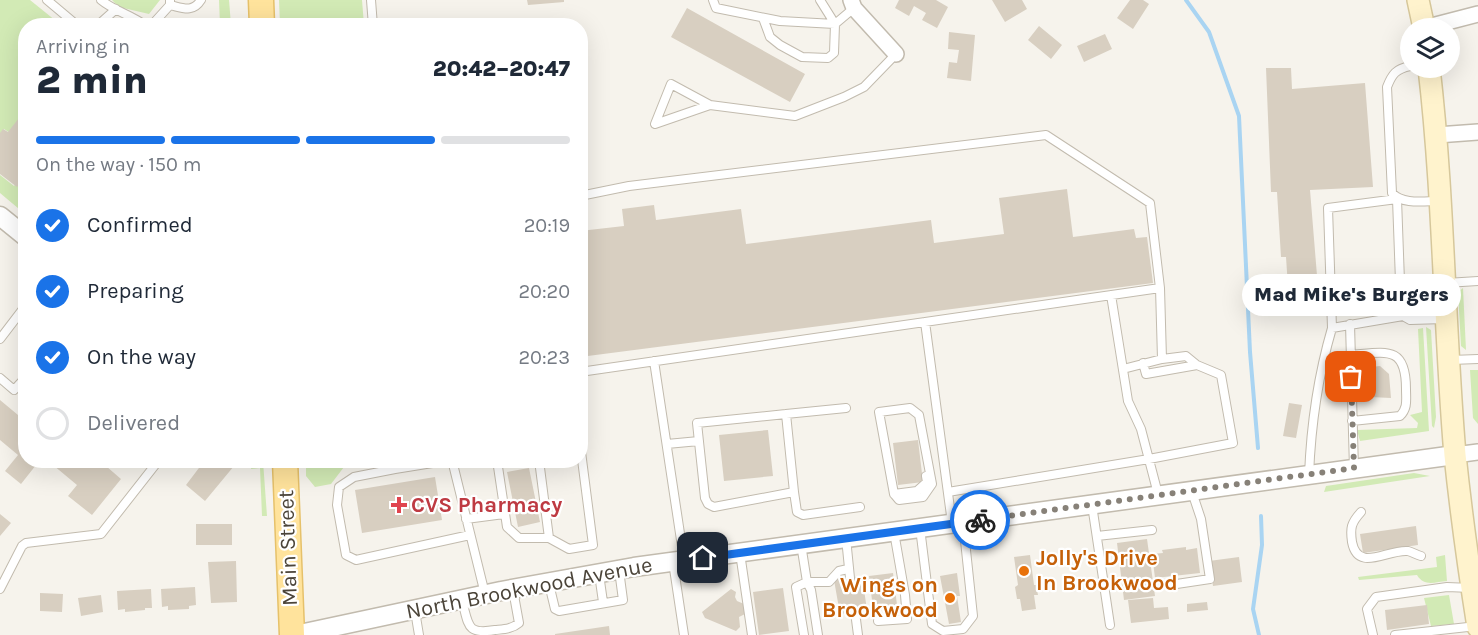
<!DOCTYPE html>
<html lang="en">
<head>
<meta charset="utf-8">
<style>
  body { margin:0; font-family:Karla,sans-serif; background:#f6f6f7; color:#1f2937; height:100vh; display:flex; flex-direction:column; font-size:22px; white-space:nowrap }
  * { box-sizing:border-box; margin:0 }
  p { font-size:20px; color:#747a83 }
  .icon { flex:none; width:33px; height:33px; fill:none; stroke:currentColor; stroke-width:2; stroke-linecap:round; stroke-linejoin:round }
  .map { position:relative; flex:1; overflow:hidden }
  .panel { position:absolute; left:18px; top:18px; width:570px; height:450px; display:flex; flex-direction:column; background:#fff; border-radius:24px; box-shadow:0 6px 24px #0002 }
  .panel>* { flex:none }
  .buttons { position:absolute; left:1400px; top:18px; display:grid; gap:12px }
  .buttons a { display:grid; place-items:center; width:60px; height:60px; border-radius:50%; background:#fff; box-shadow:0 6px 24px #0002; font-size:30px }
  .pin { position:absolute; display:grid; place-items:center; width:51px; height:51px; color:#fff; margin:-26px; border-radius:12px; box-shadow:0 3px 9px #0006 }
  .courier { position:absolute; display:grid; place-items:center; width:60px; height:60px; margin:-30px; border:4px solid #1a73e8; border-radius:50%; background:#fff; color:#222; box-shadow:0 2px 8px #0007 }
  .bubble { position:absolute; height:42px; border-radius:21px; background:#fff; box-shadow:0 6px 24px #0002; font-size:20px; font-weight:800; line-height:42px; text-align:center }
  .summary em { font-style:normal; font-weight:800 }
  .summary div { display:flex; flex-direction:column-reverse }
  .summary { display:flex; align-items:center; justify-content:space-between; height:102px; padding:0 18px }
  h1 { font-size:39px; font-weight:800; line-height:45px }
  .bar { display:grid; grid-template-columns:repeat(4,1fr); gap:9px 6px; align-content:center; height:72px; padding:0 18px }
  .bar i { height:8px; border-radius:4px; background:#e0e1e3 }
  .bar .on { background:#1a73e8 }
  .bar p { grid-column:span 4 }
  ol { padding:0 18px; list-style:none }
  li { display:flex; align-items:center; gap:18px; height:66px }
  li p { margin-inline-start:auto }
  li .icon { padding:6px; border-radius:50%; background:#1a73e8; color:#fff; stroke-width:4 }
  li:last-child { color:#747a83 }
  li i { width:33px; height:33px; border:3px solid #e0e1e3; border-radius:50% }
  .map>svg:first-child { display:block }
</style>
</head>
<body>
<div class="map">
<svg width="1478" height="635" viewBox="0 0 1478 635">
  <rect width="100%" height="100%" fill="#f6f3ec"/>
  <path fill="#d2eab5" d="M0 0H30L61 25 26 26 25 99 19 108 24 110 20 116 22 118 10 133 4 129 0 134Z
    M112 0H160L149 14 119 7Z
    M219 0H229L231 25H220Z
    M279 0H362L364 25H280Z
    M25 171V214L0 193V175L14 186Z
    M1463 288 1466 350 1461 346 1458 292Z
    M1426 327 1431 330 1436 417 1434 428 1432 426Z
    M1423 328 1429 431 1360 441 1357 430 1417 428 1418 423 1410 415 1422 412 1418 329Z
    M1470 370H1478V424L1473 418Z
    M253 461H263L267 516H262L260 468 251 469Z
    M385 461 344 467 331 484 315 487 306 476V461Z
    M1414 473 1430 476 1324 492 1326 486Z
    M1445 555 1447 581C1435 582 1424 587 1417 575L1359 580 1358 577 1437 567 1436 557Z
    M1449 595 1454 624 1431 626 1424 598Z"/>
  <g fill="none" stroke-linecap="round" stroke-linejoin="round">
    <path stroke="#a9d4f2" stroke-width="4" d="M1186 0 1209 32 1239 116 1250 352 1258 448
      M1259 635 1253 609 1262 545 1261 516"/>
  </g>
  <path fill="#d8cfc1" d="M527 0H564V2L528 5Z
    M899 0H936L948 7 937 28 922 20 926 13 914 6 909 16 895 8Z
    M992 0H1022L1027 9 1005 22Z
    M1130 0H1143L1149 4 1133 29 1117 18Z
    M687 8 805 74 790 102 671 37Z
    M1039 26 1062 45 1051 59 1028 40Z
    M949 32 975 35 971 81 947 78 949 62 957 63 959 50 948 49Z
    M1105 34 1112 49 1084 62 1077 46Z
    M1266 68H1291L1292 89 1365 83 1373 187 1310 190 1319 300 1289 302 1286 257H1281L1277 192H1271Z
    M26 109V176L17 187 0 174V133L3 129 8 132Z
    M1067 189 1073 237 1134 229 1136 238 1147 237 1153 283 580 357V231L624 226 622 209 654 205 656 220 741 209 746 244 931 220 934 243 1004 234 999 198Z
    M1380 366 1389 374 1391 398 1370 397 1362 389V368Z
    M0 400 18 415 26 406V460H40L21 484 5 471 18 455 0 440Z
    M1289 403 1302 405 1296 438 1283 436Z
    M768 430 773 476 724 481 719 435Z
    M918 440 923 482 898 485 893 443Z
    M47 460H99L121 479 92 515 68 496 77 485Z
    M205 460H227L234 466 205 501 186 485Z
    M529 468 540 522 518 527 507 472Z
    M435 477 442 520 362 533 355 490Z
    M0 514 11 523 0 536Z
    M196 524H232V545H196Z
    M1416 526 1418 545 1363 553 1360 534Z
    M1147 539 1155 596 1124 600 1117 543Z
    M1186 547V550L1197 548 1200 573 1155 578 1152 554 1163 553 1162 550Z
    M1030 555 1034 585H1036L1038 595H1034L1036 609 1022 611 1020 599H1017L1015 587 1018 585 1014 557Z
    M1239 557 1242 582 1213 586 1209 561Z
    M236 561 237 602 211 603 208 562Z
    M893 573 897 605 873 608 869 576Z
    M957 573 960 596H957L961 622 949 624 940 576Z
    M862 576 867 610 840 614 834 580Z
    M195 587 196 605 189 606V609L168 610V606L162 607 161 589Z
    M783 588 789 631 759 635 753 592Z
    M151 589 152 608H145V610L125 612V609L118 610 117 591Z
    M731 589 736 592 735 597 737 601 744 604 747 613 739 617 740 627 736 631 705 618 702 612Z
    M40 593 63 594 62 612 40 611Z
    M101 595 103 612 81 616 78 598Z
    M1153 598 1154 608 1168 607 1169 619 1131 623 1128 600Z
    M1207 602 1208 610 1187 612V604Z
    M1427 605 1429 624 1387 630 1385 610Z
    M609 626 610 635H555V634Z"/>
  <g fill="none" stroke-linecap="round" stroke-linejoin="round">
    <defs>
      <path id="service" d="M47 0 78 26
        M101 0C114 11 132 15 146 26
        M170 0V5C183 8 193 13 201 0
        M371 0 373 26
        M713 0 716 8 780 21 835 24 854 8
        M763 18 770 37 780 45 802 57 828 58 834 53 835 24 820 0
        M97 26 116 9
        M151 26 170 5
        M1410 66C1396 69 1392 74 1387 87L1392 193C1403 205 1424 201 1439 201
        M710 105 655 124 671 84 710 105 795 116 844 97 864 87 896 54
        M580 196 629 186 1046 135 1150 203 1160 288 1162 359 1123 369
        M1446 283 1478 281
        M1111 295 1128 401 1141 429 1158 494
        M925 322 952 523
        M1350 324 1354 469
        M1332 328 1328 208 1397 199 1401 309 1403 316 1410 320 1445 319
        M0 339 26 305
        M1351 355C1386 352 1406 345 1406 389 1406 400 1408 408 1400 416L1352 421
        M1162 359 1186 356 1197 365
        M1451 360 1478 359
        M654 361 684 560
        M580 372 1160 288
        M0 378 14 390 26 377
        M910 408 919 415 932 484 923 497 899 500 894 494 879 412Z
        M786 414 697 423 705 498 708 504 714 507 794 492 797 512 803 515 860 507
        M667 444 699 441
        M394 460 395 469 451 460
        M452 460 485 594
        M497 460 507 527 519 538H549L539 460
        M395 469 354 477 339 487 337 505 346 555 356 560 470 535
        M1309 475C1311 425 1318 376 1332 328L1403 316
        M794 492 786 414 846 408
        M948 492 1149 459 1233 443 1221 375 1197 365 1146 374 1143 363
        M894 494 917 491 927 482 926 476
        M1092 505 1110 625
        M1361 512C1351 523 1350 528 1352 542 1358 573 1387 549 1408 551 1412 552 1417 555 1421 556
        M466 519 504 514
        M920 528 932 624 943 631 963 629 973 616 963 522
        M1097 536 1152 530
        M549 538 569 549 593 545 580 444
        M846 538 850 578
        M801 544 807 582 811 590 818 635
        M740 553 752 635
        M673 562 684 635
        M599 574 603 602
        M549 584 555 609 559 611 623 600 619 570
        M1170 585 1210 579 1201 519 1192 492
        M0 589 22 546 26 543 101 534 159 460
        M462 601C469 625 466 635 495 630 504 629 512 629 519 623L513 590
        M415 611 419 635
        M855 612 858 635
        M878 621 907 619 905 595 894 532
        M804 635 796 587 807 582H829L839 571 848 569
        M1373 635 1367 609 1376 597 1447 587 1471 588
        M1395 635 1477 626"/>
      <path id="minor" d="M851 0 854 8 896 54
        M1424 28 1478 14
        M1437 135 1478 132
        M1455 455 1478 452"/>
      <path id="tertiary" d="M0 216 26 237
        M295 635 501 591 634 567 1455 455"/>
      <path id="secondary" d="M1418 0 1424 28
        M1429 68C1444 196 1444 326 1455 455 1461 513 1469 570 1478 627"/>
      <path id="primary" d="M261 0 262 26
        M285 460 292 635"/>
    </defs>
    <use href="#service" stroke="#c2bbae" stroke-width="10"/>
    <use href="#minor" stroke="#c2bbae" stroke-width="18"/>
    <use href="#tertiary" stroke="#c2bbae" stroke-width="21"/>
    <use href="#secondary" stroke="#d6c79b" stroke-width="24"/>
    <use href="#primary" stroke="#e6c16a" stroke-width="27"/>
    <use href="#service" stroke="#fff" stroke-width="8"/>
    <use href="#minor" stroke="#fff" stroke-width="15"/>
    <use href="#tertiary" stroke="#fff" stroke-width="18"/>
    <use href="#secondary" stroke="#fff3cd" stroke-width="21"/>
    <use href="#primary" stroke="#ffe39c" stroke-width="24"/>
  </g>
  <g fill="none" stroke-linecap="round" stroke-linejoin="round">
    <path stroke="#878178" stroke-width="6" stroke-dasharray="0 10.8" d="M980 520 1354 468 1351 377"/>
    <path stroke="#1a73e8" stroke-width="8" d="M703 558 980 520"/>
  </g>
  <path fill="#e0444e" stroke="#fff" stroke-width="2" d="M396 496h6v6h6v6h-6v6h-6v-6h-6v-6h6z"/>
  <g fill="#e8710a" stroke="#fff" stroke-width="2">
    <circle cx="1024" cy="571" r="6"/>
    <circle cx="950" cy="598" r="6"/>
  </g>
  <g text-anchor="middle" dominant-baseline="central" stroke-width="4.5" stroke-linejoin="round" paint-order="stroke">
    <g font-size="22" font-weight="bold" fill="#be3a42" stroke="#fff" text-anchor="start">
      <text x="411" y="505">CVS Pharmacy</text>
    </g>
    <g font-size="22" fill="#4b4439" stroke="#fff">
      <text transform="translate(288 548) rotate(-92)">Main Street</text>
      <text transform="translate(529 588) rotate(-11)">North Brookwood Avenue</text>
    </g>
    <g font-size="22" font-weight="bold" fill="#c56008" stroke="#fff" text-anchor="start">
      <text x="1036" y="558">Jolly's Drive<tspan x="1036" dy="25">In Brookwood</tspan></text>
      <text x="938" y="585" text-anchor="end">Wings on<tspan x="938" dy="25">Brookwood</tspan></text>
    </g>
  </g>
</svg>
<div class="buttons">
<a><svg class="icon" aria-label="layers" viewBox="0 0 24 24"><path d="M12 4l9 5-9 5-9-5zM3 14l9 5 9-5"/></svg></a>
</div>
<div class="pin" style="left:1351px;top:377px;background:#ea580c"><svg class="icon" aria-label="bag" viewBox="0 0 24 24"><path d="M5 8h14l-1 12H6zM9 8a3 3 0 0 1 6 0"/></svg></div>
<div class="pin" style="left:703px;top:558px;background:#1f2937"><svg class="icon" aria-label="home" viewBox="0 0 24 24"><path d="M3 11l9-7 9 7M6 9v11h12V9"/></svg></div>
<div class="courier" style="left:980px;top:520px"><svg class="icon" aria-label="bike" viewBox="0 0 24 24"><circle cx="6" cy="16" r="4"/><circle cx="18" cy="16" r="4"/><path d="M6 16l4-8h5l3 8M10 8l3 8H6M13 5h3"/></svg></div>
<div class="bubble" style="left:1242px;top:274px;width:219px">Mad Mike's Burgers</div>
<section class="panel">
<div class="summary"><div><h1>2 min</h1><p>Arriving in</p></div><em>20:42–20:47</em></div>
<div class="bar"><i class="on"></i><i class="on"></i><i class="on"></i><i></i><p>On the way · 150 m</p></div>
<ol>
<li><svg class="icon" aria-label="check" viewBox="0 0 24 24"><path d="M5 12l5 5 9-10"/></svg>Confirmed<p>20:19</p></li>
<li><svg class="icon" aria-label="check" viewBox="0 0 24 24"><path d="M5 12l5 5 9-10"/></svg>Preparing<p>20:20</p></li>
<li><svg class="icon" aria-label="check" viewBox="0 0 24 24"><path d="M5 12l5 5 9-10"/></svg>On the way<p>20:23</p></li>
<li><i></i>Delivered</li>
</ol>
</section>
</div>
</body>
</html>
